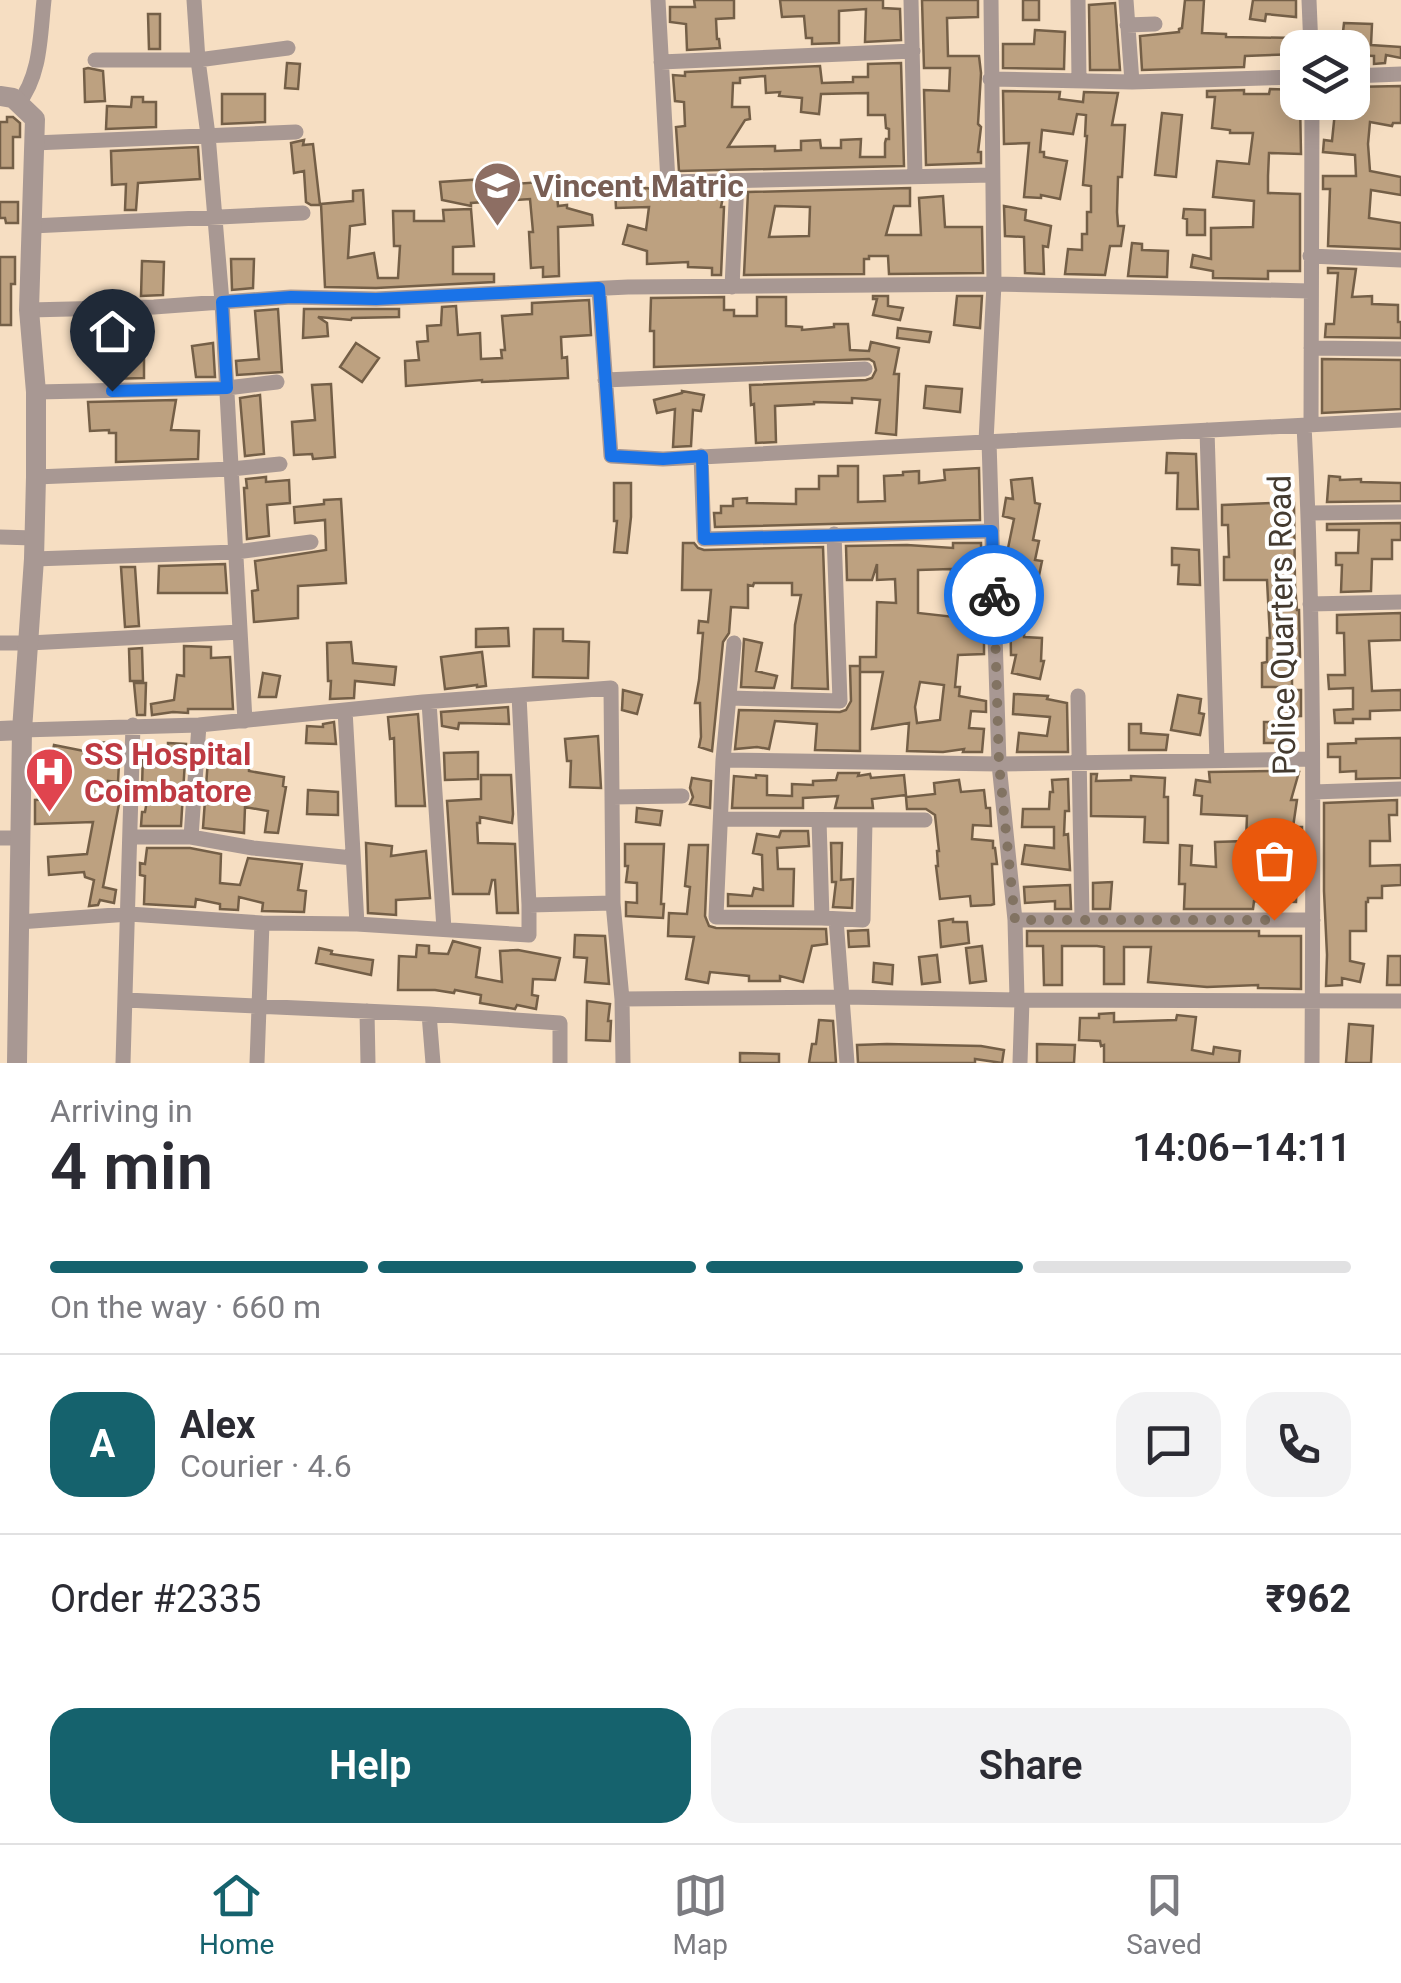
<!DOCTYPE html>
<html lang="en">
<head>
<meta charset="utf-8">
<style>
  body { margin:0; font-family:Roboto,sans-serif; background:#f2f2f3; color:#2b2b33; height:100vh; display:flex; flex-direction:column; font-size:38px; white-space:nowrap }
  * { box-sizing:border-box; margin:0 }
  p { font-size:32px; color:#7c7c81 }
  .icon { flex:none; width:55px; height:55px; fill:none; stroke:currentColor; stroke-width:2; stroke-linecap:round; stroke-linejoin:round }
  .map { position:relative; height:1063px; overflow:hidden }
  .side { display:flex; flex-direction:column; background:#fff; flex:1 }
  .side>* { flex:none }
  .controls { position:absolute; left:1280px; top:30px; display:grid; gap:20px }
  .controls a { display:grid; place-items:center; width:90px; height:90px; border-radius:20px; background:#fff; box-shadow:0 5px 25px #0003; font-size:50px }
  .pin { position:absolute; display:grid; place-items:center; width:85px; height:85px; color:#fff; margin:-102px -42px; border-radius:50% 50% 50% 0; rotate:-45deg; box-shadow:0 0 10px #0007 }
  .pin .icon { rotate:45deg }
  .courier { position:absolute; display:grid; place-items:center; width:100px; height:100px; margin:-50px; border:8px solid #1a73e8; border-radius:50%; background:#fff; color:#222; box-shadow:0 2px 12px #0007 }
  .headline em { font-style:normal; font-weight:600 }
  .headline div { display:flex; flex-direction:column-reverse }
  .headline { display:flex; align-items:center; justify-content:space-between; height:170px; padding:0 50px }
  h1 { font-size:65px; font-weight:600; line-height:75px }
  .bar { display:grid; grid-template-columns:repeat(4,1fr); gap:15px 10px; align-content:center; height:120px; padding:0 50px }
  .bar i { height:12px; border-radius:8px; background:#e1e1e2 }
  .bar .current { background:#15626d }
  .bar p { grid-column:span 4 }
  .line { display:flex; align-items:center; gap:25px; padding:0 50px; border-top:2px solid #e1e1e2 }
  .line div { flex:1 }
  .round { display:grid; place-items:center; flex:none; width:105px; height:105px; border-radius:30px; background:#f2f2f3 }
  .cta { display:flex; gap:20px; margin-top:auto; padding:20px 50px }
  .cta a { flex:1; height:115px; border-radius:30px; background:#15626d; color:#fff; font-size:40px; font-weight:600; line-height:115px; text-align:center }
  .cta a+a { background:#f2f2f3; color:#2b2b33 }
  .tab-bar { display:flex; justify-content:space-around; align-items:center; height:140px; border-top:2px solid #e1e1e2; background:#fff; font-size:28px; color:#7c7c81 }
  .tab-bar a { display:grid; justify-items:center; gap:5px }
  .tab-bar .current { color:#15626d }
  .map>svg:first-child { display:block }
</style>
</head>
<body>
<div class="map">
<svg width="1401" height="1063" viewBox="0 0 1401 1063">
  <rect width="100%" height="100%" fill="#f6dec2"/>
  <path fill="#bda180" stroke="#745f47" stroke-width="2.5" fill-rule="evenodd" d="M694 0H734V18L716 19 717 39H719L720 48 687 50 686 24 670 22V7H695Z
    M780 0H883V8L900 9 901 40 865 42 866 9 839 11V43L812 44V38H806L804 16 782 17Z
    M922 0H978V17L947 18 948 56H979L981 73 978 124 981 127 978 152H981V163L926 165 924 90 949 91 950 68H924Z
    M1023 0H1039V20H1023Z
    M1185 0H1204L1202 33 1226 34V37L1298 38V54L1245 56 1244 67 1142 70 1140 36 1179 32V29L1182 28Z
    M1253 0H1296V17L1266 14 1265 21 1250 19Z
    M1115 3 1120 70H1090L1089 5Z
    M148 14H160V49H149Z
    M1344 23 1372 24 1371 45 1401 47V58L1386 55 1385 63 1374 64V56L1352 55V48H1324L1325 32H1343Z
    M1035 30 1065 32 1064 69 1003 68V44H1034Z
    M287 63 300 64 298 89 285 88Z
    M901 63 904 166 679 171 676 127 685 126 684 102 675 101 673 75 685 76V72L820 66 822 83 853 82V77H868V64ZM765 76 766 93 780 92 779 96 802 98 801 112 819 114 821 94 868 93V115H885L886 128 889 129V139H886L885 143V157H860L861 139 841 140V148H821L820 140 801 141V150L775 151V146L728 147 745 120 750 119 749 107H732L733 83H740V78Z
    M88 68 103 71 105 101 85 102 84 69Z
    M1401 86V123H1393L1392 126 1370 122 1368 144 1370 171 1401 177V195L1371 190 1369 218 1401 223V249L1328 246 1330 189H1323V176H1356L1355 155 1323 152 1324 140 1332 141 1336 102H1352V87Z
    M1270 89 1298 90V102H1300L1301 154 1269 153 1268 176V193L1300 194V271H1268V279L1213 278V271L1191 267 1193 255 1211 259V228L1253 227 1254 201 1213 197 1217 161 1249 164 1253 133H1230V130L1212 128 1215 97H1207V91L1244 90V94H1269Z
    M1003 91 1060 92 1059 99 1083 102 1084 92 1118 93 1112 125H1125L1122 177H1118L1117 212 1118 226H1124L1121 246H1110L1105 275 1065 274 1068 249 1082 250V234H1087V212H1091V186L1083 185 1087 136H1085L1086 115 1077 114 1073 134 1042 130 1040 152H1044V157L1067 161 1060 199 1041 195V198L1024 197 1029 143 1004 144Z
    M222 94H265V122L222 124Z
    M132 97H143V102H156V127L106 129 107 106 131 107Z
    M1162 113 1182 115 1176 177 1155 175Z
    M7 117H13L20 123V137H13V168H0V122H7Z
    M304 140 303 145 313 144 320 205H311L306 202 304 171 294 173 291 143Z
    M198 147 200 179 138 183 136 210H125L126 184 112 185 111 151Z
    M513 177 514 184 556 181 558 206 567 205V208L592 215 593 225 558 227 559 276 543 277V267L531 268 529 232H533L530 199 471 203V206L442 200 440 182Z
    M647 188 668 193 714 195 709 192H724L721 207H724L721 275H712V268L688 267V262L647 264V251L623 244 628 225 646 230 649 207 616 208 615 189Z
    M910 188V206H894L886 235H921L919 198 943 196 945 227H982L983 273 889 274 888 256H869V259H864V274L744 275 748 192ZM775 206 810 207 809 236 769 237Z
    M363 190 365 224 350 226 348 258 374 253 378 278H398L400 246H394L393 211H414V221H444L443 210 471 209 474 246 453 247V274H494V282L376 288 325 287 321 204 353 201V191Z
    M0 202H18V223H6L5 218H0Z
    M1004 206 1026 210 1025 220 1051 226 1048 247 1043 246 1044 274 1025 273 1024 237 1005 236Z
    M1184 209 1205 210V235H1187V219L1183 218Z
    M1132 243 1142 244V250L1168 251 1167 277 1128 276Z
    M0 257H15V284H11V325H0Z
    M231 259H254L253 288 232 290Z
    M142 261 164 262 163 295 141 296Z
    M1328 268 1356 269 1352 297 1372 296V304L1398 305V322H1401V338L1325 337 1326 324H1334L1338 273H1328Z
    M873 296H888V306L903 308 900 320 873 315 877 299H873Z
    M957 296H982L980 328 954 325Z
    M724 297V310H734V316H757V297H786V326L802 327V330L834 327V324H848L850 350 869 351 871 342 899 348 894 374H899L896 435 876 433 880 400 852 398V403L814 402V404L775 406 776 442 756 443 754 404 751 405 750 385 866 380 872 378 876 370 874 362 869 359 654 367V331H650L651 298Z
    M589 300 591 335 561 337 562 358 567 357 568 378 482 382V380L406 386 405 361 419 360 417 342 428 341 427 326 441 325 442 307 456 306 458 335 480 333 481 359 502 358 501 350H505L502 316 532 314V303Z
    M278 309 282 372 237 375 236 361 259 359 255 311Z
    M304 309H399V317L352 318 351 320 318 317 327 323 328 336 303 338Z
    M115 319V334L141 335V352H144V378L105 379V358H102V348H98L97 320Z
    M898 328 931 332 929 342 897 338Z
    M213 343 215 377H196L192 346Z
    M356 343 379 358 362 382 340 367Z
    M1322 359 1401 360V409L1322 413Z
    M331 384 335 457 313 459 312 454 294 455 292 422 315 420 312 385Z
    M926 386 962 389 960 412 924 408Z
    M682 391 704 395 701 411 693 410 691 446 673 447 675 409 657 413 654 400 682 393Z
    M260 395 264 454 245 456 240 398Z
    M176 400 171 430 199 431 198 459 116 462V433H109V430L90 431 88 402Z
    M1167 453 1196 454 1198 509H1177L1178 473H1166Z
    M838 466H858V502L885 501 884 476 903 475V472L919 471V483L945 480 944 470 979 468 980 520 715 527 714 513H721V506H733V499L747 498V503L796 504V489H819V476H838Z
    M1329 476 1340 477V480L1361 479V482L1401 483V501L1327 502Z
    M266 477V482L289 480 290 503 267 505 269 536 247 539 244 488H247L246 479Z
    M1032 478 1035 503 1040 504 1033 540 1039 541 1035 560 1042 561 1035 595H1038V614H1026L1024 637 1042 638 1041 661H1044L1040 679 1012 673 1016 655H1011L1010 599 1019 556 1007 553 1014 519 1003 516 1006 498 1013 499 1011 480Z
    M614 483H631V517L627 553 614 552 617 521H614Z
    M341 499 346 583 298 586V618L254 622 252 591 258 590 255 561 326 550 325 520 295 523 294 507 324 504V500Z
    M1274 503H1294L1295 585 1297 610H1299L1300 657H1292V690H1301V716L1280 717 1279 687H1262V663L1267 662V638H1270L1267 580H1224V557H1229L1228 525H1222V505Z
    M1401 523V540H1392V559H1372L1371 591 1341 592 1342 565H1336V553H1358L1359 530H1327V524Z
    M683 543H694L698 548 704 550 823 547 828 689 792 688 795 625 801 595H792V583H754L753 586 748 585V608L731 607 729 633 723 642 712 751 699 747 701 737 700 703H695L699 680 703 633H698L699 621 708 622 711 590H682Z
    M953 543H981L982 594 954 593 955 579 951 578V569L918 570V613L963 618 964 615 983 617 982 633H984V654L958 655 955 687H960L959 696 986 701V712L971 711 969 728 984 729 982 752H963L964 749 943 752 907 751 909 723 872 729 883 672H860V657H876L877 602 896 603 895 579 877 580V564L872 580H847L846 546 907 545 953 548ZM920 682 944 685 940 720 917 723 915 707Z
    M1172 548 1199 550 1200 585 1178 584 1179 565H1172Z
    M225 564 227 593H158L159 566Z
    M121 567H135L139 626 125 627Z
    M1401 613V640L1369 641 1372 691 1401 690V710L1370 711V719H1353V723H1335L1334 710 1353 709V688L1329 689 1328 675H1345L1344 633H1337V615Z
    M508 628 509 646 476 647V629Z
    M534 629H563V641L589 642 588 678 533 677Z
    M744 639 762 643 756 671 777 676 774 688 741 687Z
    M351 642 353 663 396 667 394 685 355 681 354 698 330 699 331 681H328L327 643Z
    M184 646 211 647V658L230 657 233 709H188V713L173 712 152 715 151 704 174 700 177 675 184 676Z
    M142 648 143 681H130L129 649Z
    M482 652 486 686 477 687V685L445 689 441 657Z
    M850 666H860V751L815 750 817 724 775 721 769 749 757 747 735 749 739 710 840 712 846 710 851 701Z
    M263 673 280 676 276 697H259Z
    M134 683H146L145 715H137Z
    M623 690 642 695 637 714 622 710Z
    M1014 694 1048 696 1047 699 1067 703 1068 752H1017L1019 733 1047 736 1050 717 1013 714Z
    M1178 695 1201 699 1199 713 1204 714 1200 735 1171 730Z
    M508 707 509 724 459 723 458 729 442 726 441 712Z
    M418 714 425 806H396L394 738 390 739 388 717Z
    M334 722 336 744 306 743 307 726 323 727V724Z
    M1264 722H1281V743H1264Z
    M1129 724H1141V733L1168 735 1166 750H1129Z
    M598 736 601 788 570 787 571 761H567L565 739Z
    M1401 738V778L1356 779V771L1340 772V757H1328V744L1356 743V739Z
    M95 742 110 743 108 762 119 763 118 782 108 781 109 802 119 804 103 887 116 890 114 903 100 900 98 905 89 906 94 880 85 877 84 872 49 875 48 857 87 854 93 822 35 824V800L53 799 56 763 51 762 54 745 94 753Z
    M168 743 186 744 181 826H141L142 812H145L149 789H142L143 751 168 750Z
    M228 749H239L238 764 249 765V771L284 777 283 786 286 787 278 833 265 832 268 811 245 807 244 833 203 828 208 759 227 760Z
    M478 752V779L445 780 444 753Z
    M1274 771 1299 772 1291 800H1297L1293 827H1302V850H1298L1296 902 1254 901 1253 909H1184L1185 884H1179L1180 845 1192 846 1191 865 1216 867 1215 842 1246 841 1247 816 1201 814 1202 796 1194 795 1196 780 1210 782 1209 772Z
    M838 773H859L858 776 870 774 871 778 904 775 906 795 872 799 873 808H835L838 796 803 798V808H732L734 776 756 778V775L767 776V795L792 796V784L813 785V781L836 780Z
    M1091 774H1097L1096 781 1131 780V776L1165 778 1164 797H1168V843L1144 842 1145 817 1091 816Z
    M481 775H511L513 814 512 823 480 817V823H477L478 843 515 844 518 913H497L495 880H492L489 894H453L447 801 481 799Z
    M692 778 711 781 710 808 690 804 693 797 690 788Z
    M1068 779 1069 811H1065L1064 835 1068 834 1070 870 1022 864 1025 845 1054 848V827H1022L1023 809H1049L1050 792H1053L1052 780Z
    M959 780 961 792 984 790 986 808H990L991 826 973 825 972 839 993 841V848H995L997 864H992L994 904 991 905 971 906 970 896 940 899 936 866H938L937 851H939L935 815 926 809H907L906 797 935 794 934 783Z
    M308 790 338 792V815L307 814Z
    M1397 800V815H1389L1390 841H1370V866L1401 865V885L1382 886V898H1368V902H1366V931H1350V961L1364 964 1360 982 1342 978V985L1326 986 1327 955 1324 891V803Z
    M637 808 662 811 660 825 636 822Z
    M781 831H808L809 846 777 848 778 869H794L793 906H728V894L752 896 754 888 763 890 762 855 753 853 757 834 779 837Z
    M366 843 392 846 391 856 426 851 430 898 396 900V915L368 913Z
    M831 843H842L841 880 853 879 852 908 833 907 836 882H832Z
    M625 844H664L661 904H664L663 918 626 916V902L637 903V883L626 882 628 866H625Z
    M689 845H708L705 916 709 926 716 928 826 929 827 944 812 946 803 982 780 976V981H749V976L710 972 708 983 686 979 694 937 668 936 669 913 687 914 690 887 685 886Z
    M147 848H190L221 854 220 883 240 885 248 858 302 864 298 890 306 891 304 912 262 911 263 903 239 897 238 910 220 909V904L196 899 195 907 144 904 145 876 140 875V863L145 864Z
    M1112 882 1110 909H1093V883Z
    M1070 885 1071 909H1055V901L1025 903 1024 887Z
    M953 919V922H967L969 943 941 947 939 921Z
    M868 930 869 946 849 947 848 931Z
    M1027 931H1259V936H1301V989L1258 988V985L1207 987 1148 982 1151 947H1124V984H1104V947L1097 946H1062V985H1044L1043 946H1027Z
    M575 935 605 936 609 984 585 982 587 958 574 957Z
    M453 941 480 948 476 977 502 982 500 951 518 950 560 958 555 980 533 979 532 995 538 996 536 1009 517 1005 515 1009 480 1003 481 995 455 990 454 993 435 990H398L399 956 416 957 417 945 429 946V953L448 954Z
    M982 946 986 981 970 983 966 948Z
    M319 948 332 951 331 954 373 960 371 975 316 963Z
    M937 955 940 982 922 984 919 957Z
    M1388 956H1401V985H1387Z
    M874 963 893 965 892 984 873 982Z
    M587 1001 610 1004 608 1021H611L610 1041 586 1040Z
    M1114 1013V1022L1176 1020 1177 1015 1196 1017 1192 1050 1213 1054 1214 1047 1240 1051 1239 1063H1104V1045L1101 1046 1100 1041 1079 1040 1080 1018H1099V1014Z
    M819 1020 833 1021 836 1063H809L812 1044H816Z
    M1349 1024 1373 1026 1371 1063H1346Z
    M887 1044 981 1046 1004 1050 1002 1063 975 1059V1063H858L857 1045Z
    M1037 1044 1075 1045 1074 1063H1037Z
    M740 1053 779 1054V1063H740Z"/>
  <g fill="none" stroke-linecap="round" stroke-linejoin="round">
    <path stroke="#a89893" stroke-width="15" d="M194 0 198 60 208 135 222 302 245 721
      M658 0 668 182 992 175
      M911 0 915 176
      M1078 0 1079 80
      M1126 0 1132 82
      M1309 0 1311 48
      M1127 25 1155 24
      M95 60H198L288 48
      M661 62 913 51
      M1352 76 1401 74
      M990 79 1132 82 1298 77
      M18 104C41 75 40 36 44 0
      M34 143 296 132
      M32 226 303 213
      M1310 256 1401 260
      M732 287 737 181
      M599 289 611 456 663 459 1401 420
      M29 310 154 307 291 297 376 299 628 287 994 284 1310 291
      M1311 348 1401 349
      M605 380 865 369
      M36 392 227 388 277 382
      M1304 425C1315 637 1313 850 1312 1063
      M1311 425 1312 102
      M1207 430 1217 761
      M986 441 994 284 991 0
      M989 441 999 764 1015 920 1017 999
      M701 456 704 539 992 531
      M36 477 231 469 280 464
      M1309 513 1401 512
      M0 537 34 538
      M34 559 236 552 311 542
      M1310 604 1401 602
      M0 643H29L240 632
      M734 643 723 760 716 917 822 918
      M519 695 529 905
      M1078 696 1082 919
      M730 698 840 701 834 534
      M429 702 444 929
      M345 710 357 924
      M22 730 199 725 423 702 611 688 613 903
      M723 760 999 764 1312 759
      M1313 792 1401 789
      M612 797 682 796
      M722 819 925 820
      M819 820 822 918 863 920 865 820
      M130 837H191L253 848 353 858
      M191 837 199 725
      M0 838H20
      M836 919 847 1063
      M1015 920H1313
      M19 922 129 914 262 923 357 924 529 935V905L613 903 622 999 844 997 1022 1000 1401 1001
      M622 999 623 1063
      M126 1000 429 1014 433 1063
      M367 1011 368 1063
      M429 1014 560 1023V1063
      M123 1063 133 725
      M257 1063 262 923
      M1020 1063 1022 1000"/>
    <path stroke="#a89893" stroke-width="20" d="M0 96 13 98 35 119 29 310 36 392V477L34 559 22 730 17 1063
      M0 731 22 730"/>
  </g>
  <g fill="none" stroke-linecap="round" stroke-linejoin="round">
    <path stroke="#827362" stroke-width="10" stroke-dasharray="0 18" d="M994 595 999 764 1015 920H1274"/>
    <path stroke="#1a73e8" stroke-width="12" d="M112 391 227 388 222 302 291 297 376 299 599 288 611 456 663 459 702 456 704 539 992 531 994 595"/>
  </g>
  <defs>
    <symbol id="school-pin" viewBox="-11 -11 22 30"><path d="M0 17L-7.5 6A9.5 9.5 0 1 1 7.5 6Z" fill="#8d6e63" stroke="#fff"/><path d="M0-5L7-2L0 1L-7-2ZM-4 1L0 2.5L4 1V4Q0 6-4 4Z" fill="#fff"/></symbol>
    <symbol id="hospital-pin" viewBox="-11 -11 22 30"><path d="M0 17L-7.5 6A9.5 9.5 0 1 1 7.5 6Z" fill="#e0444e" stroke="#fff"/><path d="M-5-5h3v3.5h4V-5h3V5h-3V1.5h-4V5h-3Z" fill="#fff"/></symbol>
  </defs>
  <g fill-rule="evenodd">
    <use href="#school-pin" x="470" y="158" width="55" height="75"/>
    <use href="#hospital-pin" x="22" y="744" width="55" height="75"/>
  </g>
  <g text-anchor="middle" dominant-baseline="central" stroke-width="8" stroke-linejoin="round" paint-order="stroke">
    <g font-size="32" font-weight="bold" fill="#785e54" stroke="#fff" text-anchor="start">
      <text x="533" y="186">Vincent Matric</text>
    </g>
    <g font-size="32" fill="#443a2f" stroke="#fff">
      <text transform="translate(1282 625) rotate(-91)">Police Quarters Road</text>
    </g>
    <g font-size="32" font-weight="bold" fill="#be3a42" stroke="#fff" text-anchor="start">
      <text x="84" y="754">SS Hospital<tspan x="84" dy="37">Coimbatore</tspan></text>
    </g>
  </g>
</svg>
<div class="controls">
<a><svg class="icon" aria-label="layers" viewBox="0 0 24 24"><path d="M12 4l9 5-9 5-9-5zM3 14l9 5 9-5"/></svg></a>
</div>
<div class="pin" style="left:1274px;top:920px;background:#ea580c"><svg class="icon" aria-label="bag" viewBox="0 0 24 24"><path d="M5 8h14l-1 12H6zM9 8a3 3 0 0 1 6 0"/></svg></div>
<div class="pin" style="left:112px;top:391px;background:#1f2937"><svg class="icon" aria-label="home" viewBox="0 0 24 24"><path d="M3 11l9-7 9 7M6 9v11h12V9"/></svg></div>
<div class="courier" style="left:994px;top:595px"><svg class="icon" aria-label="bike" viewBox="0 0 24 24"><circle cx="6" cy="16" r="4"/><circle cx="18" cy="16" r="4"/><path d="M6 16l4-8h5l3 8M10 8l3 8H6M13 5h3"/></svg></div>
</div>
<section class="side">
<div class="headline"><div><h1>4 min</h1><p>Arriving in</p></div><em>14:06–14:11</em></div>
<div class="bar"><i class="current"></i><i class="current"></i><i class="current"></i><i></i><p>On the way · 660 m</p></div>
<div class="line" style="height:180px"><b class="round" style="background:#15626d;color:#fff">A</b><div><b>Alex</b><p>Courier · 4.6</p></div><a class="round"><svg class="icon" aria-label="chat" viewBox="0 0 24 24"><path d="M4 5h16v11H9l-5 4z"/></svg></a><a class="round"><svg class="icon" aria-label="phone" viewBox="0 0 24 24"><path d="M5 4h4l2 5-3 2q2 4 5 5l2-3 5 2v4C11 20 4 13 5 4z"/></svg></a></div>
<div class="line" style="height:130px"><div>Order #2335</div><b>₹962</b></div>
<div class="cta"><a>Help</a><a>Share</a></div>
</section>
<nav class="tab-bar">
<a class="current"><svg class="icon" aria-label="home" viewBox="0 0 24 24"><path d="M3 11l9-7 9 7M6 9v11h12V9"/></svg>Home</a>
<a><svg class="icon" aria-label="map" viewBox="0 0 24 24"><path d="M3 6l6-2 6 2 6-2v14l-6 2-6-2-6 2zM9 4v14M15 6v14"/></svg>Map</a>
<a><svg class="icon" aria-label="saved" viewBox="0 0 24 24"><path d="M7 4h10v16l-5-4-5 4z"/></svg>Saved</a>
</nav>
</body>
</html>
